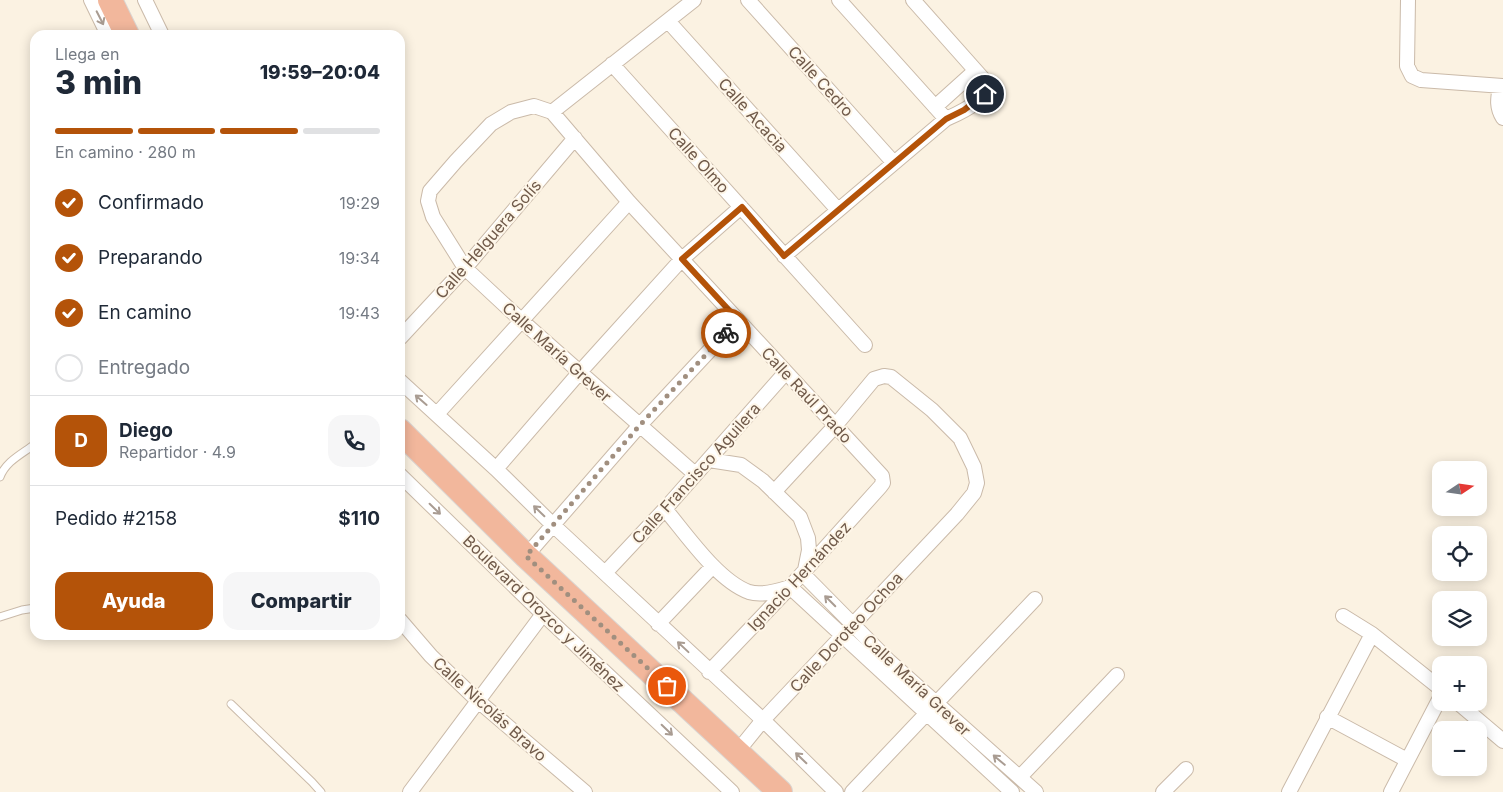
<!DOCTYPE html>
<html lang="es">
<head>
<meta charset="utf-8">
<style>
  body { margin:0; font-family:Inter,sans-serif; background:#f6f6f7; color:#1f2937; height:100vh; display:flex; flex-direction:column; font-size:19px; white-space:nowrap }
  * { box-sizing:border-box; margin:0 }
  p { font-size:16px; color:#747a83 }
  .icon { flex:none; width:28px; height:28px; fill:none; stroke:currentColor; stroke-width:2; stroke-linecap:round; stroke-linejoin:round }
  .map { position:relative; flex:1; overflow:hidden }
  .panel { position:absolute; left:30px; top:30px; width:375px; height:610px; display:flex; flex-direction:column; background:#fff; border-radius:15px; box-shadow:0 2px 12px #0003 }
  .panel>* { flex:none }
  .needle { width:32px; rotate:77deg }
  .controls { position:absolute; left:1432px; top:461px; display:grid; gap:10px }
  .controls a { display:grid; place-items:center; width:55px; height:55px; border-radius:10px; background:#fff; box-shadow:0 2px 12px #0003; font-size:25px }
  .pin { position:absolute; display:grid; place-items:center; width:42px; height:42px; color:#fff; margin:-21px; border:2px solid #fff; border-radius:50%; box-shadow:0 1px 5px #0007 }
  .courier { position:absolute; display:grid; place-items:center; width:50px; height:50px; margin:-25px; border:4px solid #b45309; border-radius:50%; background:#fff; color:#222; box-shadow:0 1px 6px #0007 }
  .headline em { font-style:normal; font-weight:800 }
  .headline div { display:flex; flex-direction:column-reverse }
  .headline { display:flex; align-items:center; justify-content:space-between; height:85px; padding:0 25px }
  h1 { font-size:32px; font-weight:800; line-height:38px }
  .bar { display:grid; grid-template-columns:repeat(4,1fr); gap:8px 5px; align-content:center; height:60px; padding:0 25px }
  .bar i { height:6px; border-radius:4px; background:#e0e1e3 }
  .bar .active { background:#b45309 }
  .bar p { grid-column:span 4 }
  .line { display:flex; align-items:center; gap:12px; padding:0 25px; border-top:1px solid #e0e1e3 }
  .line div { flex:1 }
  .round { display:grid; place-items:center; flex:none; width:52px; height:52px; border-radius:15px; background:#f6f6f7 }
  ol { padding:0 25px; list-style:none }
  li { display:flex; align-items:center; gap:15px; height:55px }
  li p { margin-inline-start:auto }
  li .icon { padding:5px; border-radius:50%; background:#b45309; color:#fff; stroke-width:4 }
  li:last-child { color:#747a83 }
  li i { width:28px; height:28px; border:2px solid #e0e1e3; border-radius:50% }
  .button { display:flex; gap:10px; margin-top:auto; padding:10px 25px }
  .button a { flex:1; height:58px; border-radius:15px; background:#b45309; color:#fff; font-size:20px; font-weight:800; line-height:58px; text-align:center }
  .button a+a { background:#f6f6f7; color:#1f2937 }
  .map>svg:first-child { display:block }
</style>
</head>
<body>
<div class="map">
<svg width="1503" height="792" viewBox="0 0 1503 792">
  <rect width="100%" height="100%" fill="#fbf2e2"/>
  <g fill="none" stroke-linecap="round" stroke-linejoin="round">
    <defs>
      <path id="lane" d="M0 477C6 461 22 454 35 444
        M0 617 22 610 35 608
        M231 704 312 782 321 792"/>
      <path id="street" d="M91 0 108 35
        M145 0 162 35
        M748 0 894 163
        M839 0 946 119
        M1408 0 1407 66 1412 76 1421 80 1503 86
        M668 21 838 210
        M612 64 865 345
        M1500 86C1498 98 1496 107 1503 118
        M935 107 975 71
        M552 112 629 202 882 476 883 483 880 487 790 587 709 672
        M552 112 534 106 511 112 491 124 456 161 430 191 428 201 433 217 465 268 522 321 695 474
        M552 112 694 0
        M784 256 946 119C959 113 991 100 985 81L913 0
        M400 338 465 268 575 138
        M400 381 496 469 553 525 763 720 836 792
        M437 414 629 202
        M709 460 741 465 763 481 800 517 808 538 809 550 805 570
        M496 469 579 373 682 259 741 207
        M400 475 543 614 732 792
        M665 509C686 534 718 581 749 592 762 596 778 591 790 587L1012 792
        M526 556 640 425 738 320
        M605 573 665 509 786 372
        M803 574 889 661 1036 792
        M1343 616 1372 634 1441 689
        M400 620 431 656 477 700 585 792
        M658 624 713 566
        M1457 702 1503 741
        M1327 717 1407 760
        M737 752 763 720 957 514 974 493 977 483 974 467 960 438 932 410 891 377 884 376 874 379 835 426 774 492
        M1020 777 1117 675
        M410 792 543 614
        M852 792 1035 599
        M1163 792 1186 769
        M1289 792 1372 634
        M1391 792 1441 696"/>
      <path id="highway" d="M110 0 127 35
        M400 431 526 556 780 792"/>
    </defs>
    <use href="#lane" stroke="#cabaa9" stroke-width="9"/>
    <use href="#street" stroke="#cabaa9" stroke-width="16"/>
    <use href="#highway" stroke="#dad4d0" stroke-width="26"/>
    <use href="#lane" stroke="#fff" stroke-width="7"/>
    <use href="#street" stroke="#fff" stroke-width="14"/>
    <use href="#highway" stroke="#f2b79c" stroke-width="24"/>
  </g>
  <defs><path id="oneway-shaft" d="M-6 0H5M1.5-3L5.5 0L1.5 3" fill="none" stroke-width="1.6" stroke-linecap="round" stroke-linejoin="round" transform="scale(1.25)"/></defs>
  <g stroke="#a99c92">
    <use href="#oneway-shaft" transform="translate(100 18) rotate(63)"/>
    <use href="#oneway-shaft" transform="translate(421 400) rotate(-139)"/>
    <use href="#oneway-shaft" transform="translate(435 509) rotate(44)"/>
    <use href="#oneway-shaft" transform="translate(539 511) rotate(-136)"/>
    <use href="#oneway-shaft" transform="translate(830 601) rotate(-135)"/>
    <use href="#oneway-shaft" transform="translate(683 647) rotate(-137)"/>
    <use href="#oneway-shaft" transform="translate(667 730) rotate(44)"/>
    <use href="#oneway-shaft" transform="translate(801 758) rotate(-136)"/>
    <use href="#oneway-shaft" transform="translate(999 760) rotate(-140)"/>
  </g>
  <g fill="none" stroke-linecap="round" stroke-linejoin="round">
    <path stroke="#a18f7f" stroke-width="5" stroke-dasharray="0 9" d="M667 686 526 556 640 425 726 333"/>
    <path stroke="#b45309" stroke-width="6" d="M726 333 738 320 682 259 742 207 784 256 946 119 964 110 985 94"/>
  </g>
  <g text-anchor="middle" dominant-baseline="central" stroke-width="4" stroke-linejoin="round" paint-order="stroke">
    <g font-size="16" fill="#705a4a" stroke="#fef6e8">
      <text transform="translate(821 81) rotate(48)">Calle Cedro</text>
      <text transform="translate(753 115) rotate(48)">Calle Acacia</text>
      <text transform="translate(699 160) rotate(48)">Calle Olmo</text>
      <text transform="translate(488 239) rotate(-49)">Calle Helguera Solís</text>
      <text transform="translate(557 352) rotate(42)">Calle María Grever</text>
      <text transform="translate(807 395) rotate(47)">Calle Raúl Prado</text>
      <text transform="translate(696 473) rotate(-48)">Calle Francisco Aguilera</text>
      <text transform="translate(799 576) rotate(-47)">Ignacio Hernández</text>
      <text transform="translate(544 613) rotate(44)">Boulevard Orozco y Jiménez</text>
      <text transform="translate(846 632) rotate(-47)">Calle Doroteo Ochoa</text>
      <text transform="translate(917 685) rotate(43)">Calle María Grever</text>
      <text transform="translate(490 709) rotate(42)">Calle Nicolás Bravo</text>
    </g>
  </g>
</svg>
<div class="controls">
<a><svg class="needle" viewBox="-14 -14 28 28"><path d="M0-13l5 13h-10z" fill="#e53935"/><path d="M0 13l5-13h-10z" fill="#747a83"/></svg></a>
<a><svg class="icon" aria-label="locate" viewBox="0 0 24 24"><circle cx="12" cy="12" r="6"/><path d="M12 2v4M12 18v4M2 12h4M18 12h4"/></svg></a>
<a><svg class="icon" aria-label="layers" viewBox="0 0 24 24"><path d="M12 4l9 5-9 5-9-5zM3 14l9 5 9-5"/></svg></a>
<a>+</a>
<a>−</a>
</div>
<div class="pin" style="left:667px;top:686px;background:#ea580c"><svg class="icon" aria-label="bag" viewBox="0 0 24 24"><path d="M5 8h14l-1 12H6zM9 8a3 3 0 0 1 6 0"/></svg></div>
<div class="pin" style="left:985px;top:94px;background:#1f2937"><svg class="icon" aria-label="home" viewBox="0 0 24 24"><path d="M3 11l9-7 9 7M6 9v11h12V9"/></svg></div>
<div class="courier" style="left:726px;top:333px"><svg class="icon" aria-label="bike" viewBox="0 0 24 24"><circle cx="6" cy="16" r="4"/><circle cx="18" cy="16" r="4"/><path d="M6 16l4-8h5l3 8M10 8l3 8H6M13 5h3"/></svg></div>
<section class="panel">
<div class="headline"><div><h1>3 min</h1><p>Llega en</p></div><em>19:59–20:04</em></div>
<div class="bar"><i class="active"></i><i class="active"></i><i class="active"></i><i></i><p>En camino · 280 m</p></div>
<ol>
<li><svg class="icon" aria-label="check" viewBox="0 0 24 24"><path d="M5 12l5 5 9-10"/></svg>Confirmado<p>19:29</p></li>
<li><svg class="icon" aria-label="check" viewBox="0 0 24 24"><path d="M5 12l5 5 9-10"/></svg>Preparando<p>19:34</p></li>
<li><svg class="icon" aria-label="check" viewBox="0 0 24 24"><path d="M5 12l5 5 9-10"/></svg>En camino<p>19:43</p></li>
<li><i></i>Entregado</li>
</ol>
<div class="line" style="height:90px"><b class="round" style="background:#b45309;color:#fff">D</b><div><b>Diego</b><p>Repartidor · 4.9</p></div><a class="round"><svg class="icon" aria-label="phone" viewBox="0 0 24 24"><path d="M5 4h4l2 5-3 2q2 4 5 5l2-3 5 2v4C11 20 4 13 5 4z"/></svg></a></div>
<div class="line" style="height:65px"><div>Pedido #2158</div><b>$110</b></div>
<div class="button"><a>Ayuda</a><a>Compartir</a></div>
</section>
</div>
</body>
</html>
